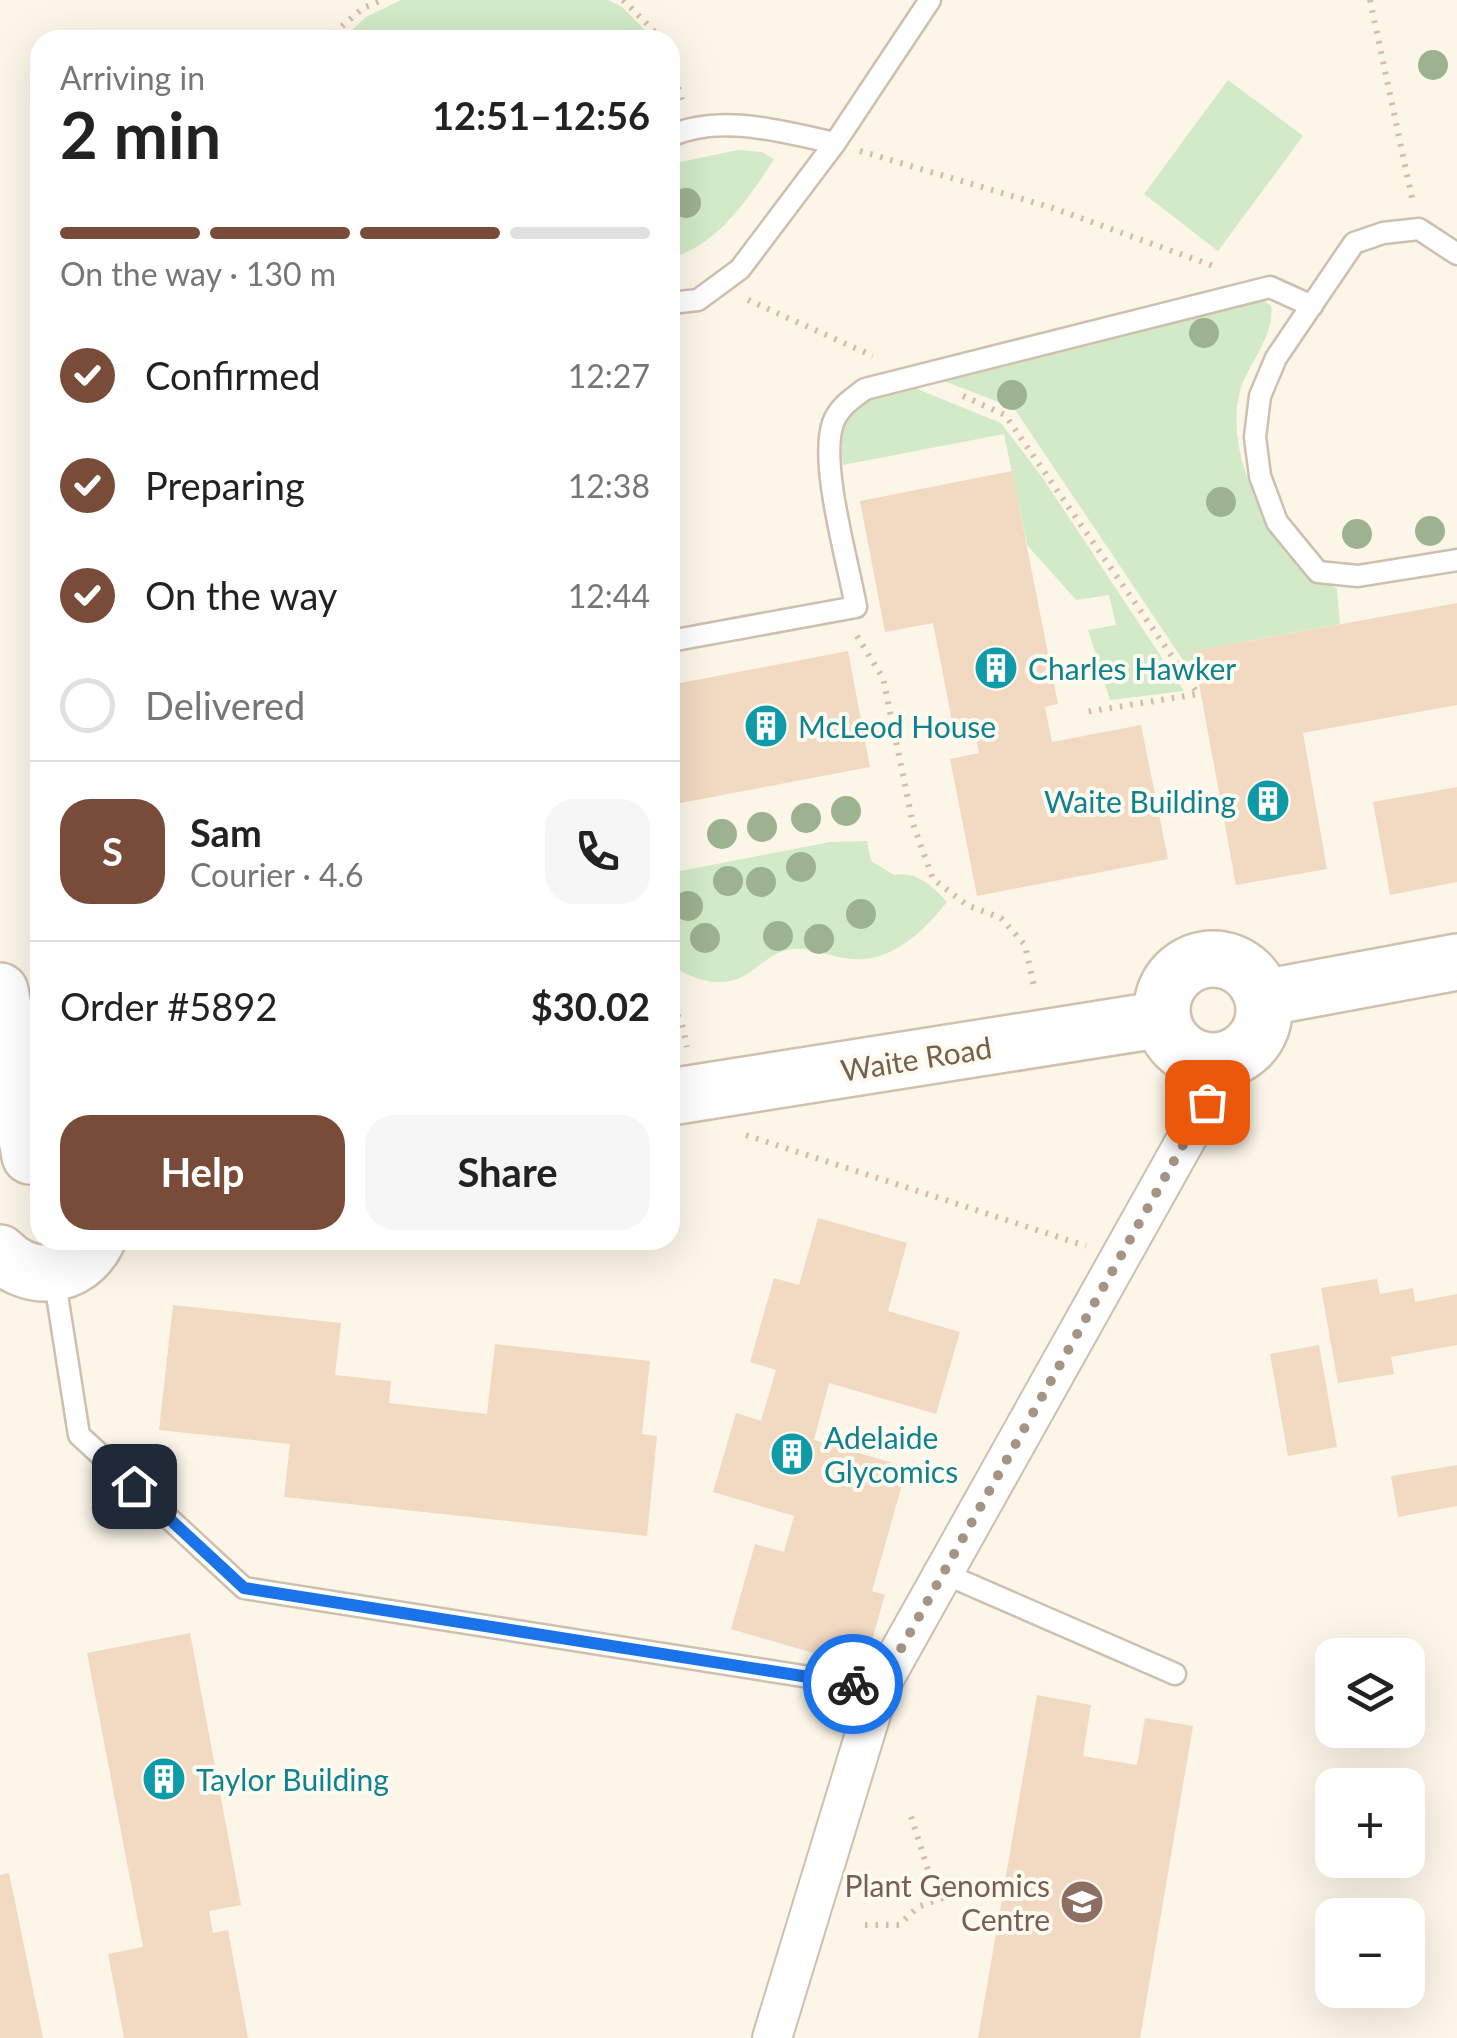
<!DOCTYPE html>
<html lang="en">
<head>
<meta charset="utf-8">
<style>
  body { margin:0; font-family:Lato,sans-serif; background:#f6f6f6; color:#222; height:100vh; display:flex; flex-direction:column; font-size:38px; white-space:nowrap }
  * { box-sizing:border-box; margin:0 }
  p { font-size:32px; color:#767676 }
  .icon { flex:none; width:55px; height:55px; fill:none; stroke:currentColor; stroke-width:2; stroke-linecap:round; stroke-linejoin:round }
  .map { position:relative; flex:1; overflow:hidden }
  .sheet { position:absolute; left:30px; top:30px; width:650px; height:1220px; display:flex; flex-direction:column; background:#fff; border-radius:30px; box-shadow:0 10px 40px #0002 }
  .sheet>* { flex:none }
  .tools { position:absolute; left:1315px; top:1638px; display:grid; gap:20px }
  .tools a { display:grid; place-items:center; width:110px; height:110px; border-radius:20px; background:#fff; box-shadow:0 10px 40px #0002; font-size:50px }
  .pin { position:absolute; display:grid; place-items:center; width:85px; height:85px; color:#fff; margin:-42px; border-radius:20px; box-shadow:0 5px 15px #0006 }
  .courier { position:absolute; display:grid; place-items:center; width:100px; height:100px; margin:-50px; border:8px solid #1a73e8; border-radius:50%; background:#fff; color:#222; box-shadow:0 2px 12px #0007 }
  .overview em { font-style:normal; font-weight:700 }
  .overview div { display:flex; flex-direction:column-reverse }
  .overview { display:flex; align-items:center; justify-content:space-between; height:170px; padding:0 30px }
  h1 { font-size:65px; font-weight:700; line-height:75px }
  .bar { display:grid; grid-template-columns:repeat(4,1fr); gap:15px 10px; align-content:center; height:120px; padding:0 30px }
  .bar i { height:12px; border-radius:8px; background:#e0e0e0 }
  .bar .on { background:#784c38 }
  .bar p { grid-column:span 4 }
  .line { display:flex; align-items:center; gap:25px; padding:0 30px; border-top:2px solid #e0e0e0 }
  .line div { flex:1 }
  .round { display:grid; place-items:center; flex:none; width:105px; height:105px; border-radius:30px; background:#f6f6f6 }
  ol { padding:0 30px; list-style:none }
  li { display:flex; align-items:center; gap:30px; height:110px }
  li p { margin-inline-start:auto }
  li .icon { padding:10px; border-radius:50%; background:#784c38; color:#fff; stroke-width:4 }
  li:last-child { color:#767676 }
  li i { width:55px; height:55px; border:5px solid #e0e0e0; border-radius:50% }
  .cta { display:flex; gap:20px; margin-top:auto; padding:20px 30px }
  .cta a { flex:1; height:115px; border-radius:30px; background:#784c38; color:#fff; font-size:40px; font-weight:700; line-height:115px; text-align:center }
  .cta a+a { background:#f6f6f6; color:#222 }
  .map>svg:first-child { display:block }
</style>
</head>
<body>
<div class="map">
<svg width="1457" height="2038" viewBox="0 0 1457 2038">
  <rect width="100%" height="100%" fill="#fcf6e9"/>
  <path fill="#d2eac8" d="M401 0H608L622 7 655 40H341L366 17Z
    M1228 80 1303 136 1218 251 1144 194Z
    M738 150 762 152 774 159C749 198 717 246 670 258V164Z
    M1258 296 1271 306C1275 336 1249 362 1240 391 1224 449 1263 529 1304 568 1313 576 1327 582 1337 589L1340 624 1194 651 1199 684 1014 408 931 376Z
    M900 382 1001 423 1042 477 1184 691 1110 700 1088 630 1116 625 1109 595 1076 600 1027 545 1004 434 843 465C836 413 858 403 900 382Z
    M867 841 871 861 894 875C916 871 933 886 947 902 921 934 889 966 844 958 823 955 805 944 783 951 768 956 757 969 744 976 720 989 691 979 671 965L680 951 670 873 830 842Z"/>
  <path fill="#f1d9c2" d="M1012 471 1058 704 1045 707 1052 742 1141 725 1168 859 977 896 950 759 979 753 973 722 953 726 933 623 885 632 860 501Z
    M1457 603V705L1303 733 1327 869 1236 885 1193 651Z
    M848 651 870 767 670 805V685Z
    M1457 787V882L1390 895 1373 802Z
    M818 1218 907 1243 888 1311 960 1332 936 1414 829 1383 814 1440 907 1467 872 1591 885 1595 864 1668 731 1629 755 1544 784 1552 794 1516 713 1492 736 1413 761 1421 776 1370 750 1362 774 1278 799 1285Z
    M1377 1279 1380 1294 1413 1288 1415 1302 1457 1294V1345L1391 1357 1394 1374 1338 1383 1321 1288Z
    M173 1305 341 1323 335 1375 391 1381 389 1403 487 1414 495 1344 650 1361 642 1434 657 1436 647 1536 284 1497 290 1444 159 1430Z
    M1319 1345 1337 1447 1288 1456 1270 1354Z
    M1457 1465V1506L1398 1517 1391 1476Z
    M190 1633 241 1905 209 1911 213 1933 228 1930 248 2038H124L108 1954 143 1947 87 1653Z
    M1037 1695 1091 1705 1083 1756 1137 1765 1145 1718 1193 1726 1140 2038H978Z
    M9 1873 43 2038H0V1875Z"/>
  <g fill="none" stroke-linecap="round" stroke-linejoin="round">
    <defs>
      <path id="lane" d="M670 136C721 113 783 132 835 143
        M1457 254 1419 229 1383 233 1354 243 1276 358 1260 396 1255 437 1260 476 1277 522 1318 572 1358 576 1457 560
        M670 303 698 300 740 269 835 143 930 0
        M670 641 856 607C848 561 819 464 833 423 839 407 852 399 865 389L1270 287 1312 306
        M54 1276 79 1435 244 1588 879 1688
        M943 1573 1175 1674"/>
      <path id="street" d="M772 2038 879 1688 1207 1102 1220 1061"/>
      <path id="secondary" d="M1162 1010a51 51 0 1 1 102 0a51 51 0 1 1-102 0Z
        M0 991 30 1156
        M1263 998 1457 962
        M670 1097 1163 1019
        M0 1253C29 1283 77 1280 97 1240"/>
    </defs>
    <use href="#lane" stroke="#cebfaf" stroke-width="25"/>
    <use href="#street" stroke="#cebfaf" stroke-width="42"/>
    <use href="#secondary" stroke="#d1c0ad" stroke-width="60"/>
    <path stroke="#d6bca4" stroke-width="6" stroke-dasharray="2.5 8" stroke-linecap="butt" d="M623 0 663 40
      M1370 0 1413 203
      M326 40 363 8 382 0
      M670 57 683 104
      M860 151 1053 208 1219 268
      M748 300 873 356
      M963 396 1005 415 1198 694 1086 712
      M857 636 883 678 913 824 933 879 967 905 1001 918 1025 945 1034 986
      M670 925V948
      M670 1009 681 1019 687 1047
      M746 1135 1086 1246
      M865 1925H899L918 1907 948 1896 929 1873 909 1810"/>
    <use href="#lane" stroke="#fff" stroke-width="20"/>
    <use href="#street" stroke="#fff" stroke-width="38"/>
    <use href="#secondary" stroke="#fff" stroke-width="55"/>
  </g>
  <g fill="#9db28f">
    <circle cx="1433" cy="65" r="15"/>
    <circle cx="686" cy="203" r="15"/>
    <circle cx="1204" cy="333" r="15"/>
    <circle cx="1012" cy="395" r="15"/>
    <circle cx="1221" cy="502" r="15"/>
    <circle cx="1430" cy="531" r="15"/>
    <circle cx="1357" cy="534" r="15"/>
    <circle cx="846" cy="811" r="15"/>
    <circle cx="806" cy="818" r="15"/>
    <circle cx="762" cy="827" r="15"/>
    <circle cx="722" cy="834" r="15"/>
    <circle cx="801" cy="867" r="15"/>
    <circle cx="728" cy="881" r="15"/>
    <circle cx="761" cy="882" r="15"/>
    <circle cx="688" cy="906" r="15"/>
    <circle cx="861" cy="914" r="15"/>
    <circle cx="778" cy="936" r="15"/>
    <circle cx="705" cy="938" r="15"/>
    <circle cx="819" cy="939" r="15"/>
  </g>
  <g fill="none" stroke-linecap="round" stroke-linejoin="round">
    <path stroke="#a59484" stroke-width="10" stroke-dasharray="0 18" d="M853 1684 879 1688 1207 1102"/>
    <path stroke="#1a73e8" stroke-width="12" d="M134 1486 244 1588 853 1684"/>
  </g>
  <defs>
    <symbol id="building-disc" viewBox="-11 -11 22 22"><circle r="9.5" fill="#0f9aa8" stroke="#fefaf0"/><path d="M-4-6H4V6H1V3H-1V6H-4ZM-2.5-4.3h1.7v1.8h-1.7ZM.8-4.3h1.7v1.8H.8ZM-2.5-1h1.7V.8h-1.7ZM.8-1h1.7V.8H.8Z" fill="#fff"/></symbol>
    <symbol id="university-disc" viewBox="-11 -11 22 22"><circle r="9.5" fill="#8d6e63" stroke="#fefaf0"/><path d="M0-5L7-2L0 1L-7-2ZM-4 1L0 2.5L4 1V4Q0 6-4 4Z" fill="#fff"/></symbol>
  </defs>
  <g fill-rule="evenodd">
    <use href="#building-disc" x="971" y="643" width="50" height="50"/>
    <use href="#building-disc" x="741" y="701" width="50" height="50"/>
    <use href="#building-disc" x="1243" y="776" width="50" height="50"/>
    <use href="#building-disc" x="767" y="1429" width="50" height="50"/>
    <use href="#building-disc" x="139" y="1754" width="50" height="50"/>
    <use href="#university-disc" x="1057" y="1877" width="50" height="50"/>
  </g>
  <g text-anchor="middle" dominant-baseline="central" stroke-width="8" stroke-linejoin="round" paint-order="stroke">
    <g font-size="30" fill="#0d838f" stroke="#fefaf0" text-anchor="start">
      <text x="1028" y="668">Charles Hawker</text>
      <text x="798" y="726">McLeod House</text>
      <text x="1236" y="801" text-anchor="end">Waite Building</text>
      <text x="824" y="1437">Adelaide<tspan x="824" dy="34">Glycomics</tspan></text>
      <text x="196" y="1779">Taylor Building</text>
    </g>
    <g font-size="30" fill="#76604d" stroke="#fefaf0">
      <text transform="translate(916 1058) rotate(-9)">Waite Road</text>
    </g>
    <g font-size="30" fill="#785e54" stroke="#fefaf0" text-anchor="end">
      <text x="1050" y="1885">Plant Genomics<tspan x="1050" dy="34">Centre</tspan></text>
    </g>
  </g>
</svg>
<div class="tools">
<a><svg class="icon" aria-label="layers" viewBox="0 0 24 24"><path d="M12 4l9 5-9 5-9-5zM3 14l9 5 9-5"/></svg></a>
<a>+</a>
<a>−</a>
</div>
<div class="pin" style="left:1207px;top:1102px;background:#ea580c"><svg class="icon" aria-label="bag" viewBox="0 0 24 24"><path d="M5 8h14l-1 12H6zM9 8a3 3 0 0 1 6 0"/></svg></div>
<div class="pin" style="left:134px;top:1486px;background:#1f2937"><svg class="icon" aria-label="home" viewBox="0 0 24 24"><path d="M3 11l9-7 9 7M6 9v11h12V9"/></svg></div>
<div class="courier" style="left:853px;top:1684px"><svg class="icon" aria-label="bike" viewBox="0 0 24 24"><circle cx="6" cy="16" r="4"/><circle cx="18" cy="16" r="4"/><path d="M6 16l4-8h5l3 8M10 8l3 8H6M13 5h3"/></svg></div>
<section class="sheet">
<div class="overview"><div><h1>2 min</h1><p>Arriving in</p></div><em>12:51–12:56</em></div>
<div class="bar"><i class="on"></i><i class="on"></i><i class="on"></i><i></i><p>On the way · 130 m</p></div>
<ol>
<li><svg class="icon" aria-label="check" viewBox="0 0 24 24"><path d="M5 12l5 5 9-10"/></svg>Confirmed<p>12:27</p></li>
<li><svg class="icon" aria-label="check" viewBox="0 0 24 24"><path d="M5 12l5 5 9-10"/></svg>Preparing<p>12:38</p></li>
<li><svg class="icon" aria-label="check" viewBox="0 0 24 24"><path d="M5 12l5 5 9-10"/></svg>On the way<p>12:44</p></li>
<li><i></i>Delivered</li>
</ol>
<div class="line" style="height:180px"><b class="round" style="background:#784c38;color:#fff">S</b><div><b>Sam</b><p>Courier · 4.6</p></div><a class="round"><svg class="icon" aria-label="phone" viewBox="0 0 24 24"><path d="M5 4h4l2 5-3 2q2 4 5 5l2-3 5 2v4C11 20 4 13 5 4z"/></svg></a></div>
<div class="line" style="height:130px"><div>Order #5892</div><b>$30.02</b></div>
<div class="cta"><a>Help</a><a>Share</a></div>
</section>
</div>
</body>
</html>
